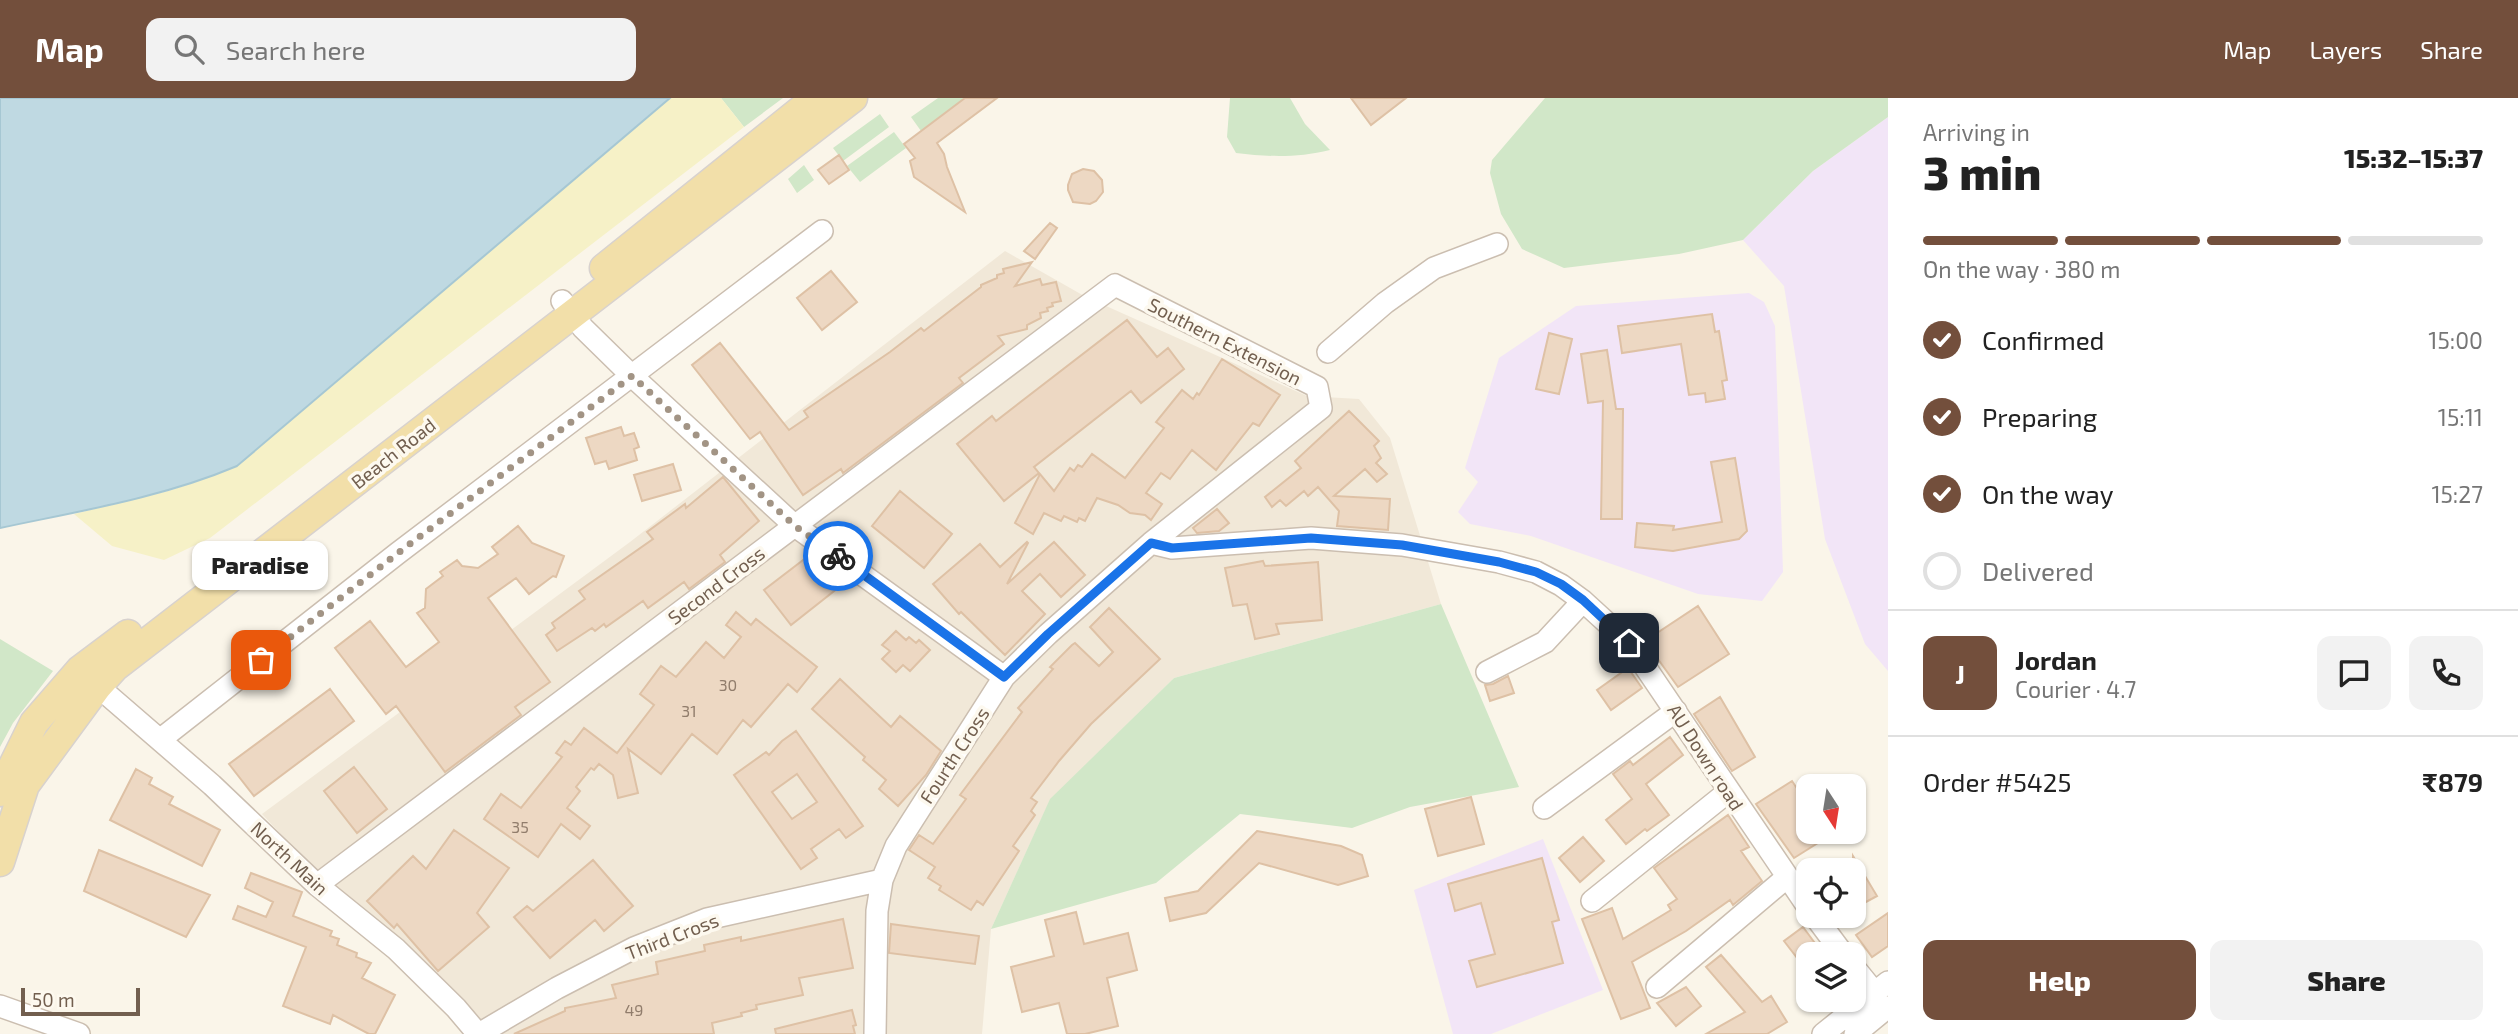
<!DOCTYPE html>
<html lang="en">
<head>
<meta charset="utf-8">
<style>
  body { margin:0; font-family:"Exo 2",sans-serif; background:#f2f2f2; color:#222; height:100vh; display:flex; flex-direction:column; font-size:26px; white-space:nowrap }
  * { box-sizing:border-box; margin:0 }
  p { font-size:23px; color:#767676 }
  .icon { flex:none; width:38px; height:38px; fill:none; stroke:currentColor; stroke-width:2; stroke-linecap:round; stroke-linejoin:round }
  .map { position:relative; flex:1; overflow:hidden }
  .sheet { display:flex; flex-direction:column; background:#fff; width:630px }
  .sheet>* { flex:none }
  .needle { width:46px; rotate:168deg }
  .controls { position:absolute; left:1796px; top:676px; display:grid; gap:14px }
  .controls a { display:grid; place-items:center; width:70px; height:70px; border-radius:14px; background:#fff; box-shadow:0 2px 5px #0004; font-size:35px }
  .scale { position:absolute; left:21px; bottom:18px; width:119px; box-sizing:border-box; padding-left:7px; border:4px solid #725f4f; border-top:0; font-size:19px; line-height:24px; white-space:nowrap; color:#725f4f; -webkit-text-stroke:5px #fdf9ef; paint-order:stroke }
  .pin { position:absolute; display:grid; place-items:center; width:60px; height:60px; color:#fff; margin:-30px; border-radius:14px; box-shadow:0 4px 10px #0006 }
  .courier { position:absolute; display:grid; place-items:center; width:70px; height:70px; margin:-35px; border:5px solid #1a73e8; border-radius:50%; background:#fff; color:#222; box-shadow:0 2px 9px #0007 }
  .bubble { position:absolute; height:49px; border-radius:14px; background:#fff; box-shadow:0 2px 5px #0004; font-size:23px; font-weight:800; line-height:49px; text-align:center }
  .summary em { font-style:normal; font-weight:800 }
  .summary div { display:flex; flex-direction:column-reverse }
  .summary { display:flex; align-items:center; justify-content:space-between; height:119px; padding:0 35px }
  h1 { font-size:46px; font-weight:800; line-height:52px }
  .bar { display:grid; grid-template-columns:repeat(4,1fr); gap:10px 7px; align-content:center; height:84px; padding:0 35px }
  .bar i { height:9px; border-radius:5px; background:#e0e0e0 }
  .bar .selected { background:#734f3c }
  .bar p { grid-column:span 4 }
  .line { display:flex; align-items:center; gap:18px; padding:0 35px; border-top:2px solid #e0e0e0 }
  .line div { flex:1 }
  .round { display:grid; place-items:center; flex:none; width:74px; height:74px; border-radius:14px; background:#f2f2f2 }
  ol { padding:0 35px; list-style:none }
  li { display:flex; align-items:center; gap:21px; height:77px }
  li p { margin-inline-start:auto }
  li .icon { padding:7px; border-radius:50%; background:#734f3c; color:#fff; stroke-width:4 }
  li:last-child { color:#767676 }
  li i { width:38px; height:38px; border:4px solid #e0e0e0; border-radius:50% }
  .primary-button { display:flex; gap:14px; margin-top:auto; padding:14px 35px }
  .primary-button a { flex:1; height:80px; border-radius:14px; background:#734f3c; color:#fff; font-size:28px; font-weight:800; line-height:80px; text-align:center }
  .primary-button a+a { background:#f2f2f2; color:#222 }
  header { display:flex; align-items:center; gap:42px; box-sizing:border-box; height:98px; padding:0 35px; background:#734f3c; color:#fff }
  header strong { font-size:33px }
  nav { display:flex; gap:38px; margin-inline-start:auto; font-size:24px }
  .search { width:490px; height:63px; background:#f2f2f2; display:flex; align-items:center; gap:18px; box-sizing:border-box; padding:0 24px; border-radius:14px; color:#767676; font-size:26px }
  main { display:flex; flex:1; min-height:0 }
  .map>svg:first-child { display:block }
</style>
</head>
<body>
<header>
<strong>Map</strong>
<div class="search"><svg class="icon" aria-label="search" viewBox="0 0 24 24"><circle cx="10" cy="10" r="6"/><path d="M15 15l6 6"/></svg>Search here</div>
<nav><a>Map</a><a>Layers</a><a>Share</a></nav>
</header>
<main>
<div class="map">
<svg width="1888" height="936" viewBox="0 0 1888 936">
  <rect width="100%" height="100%" fill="#faf5e9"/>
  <path fill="#f1e8d8" d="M1005 153 1086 199 1307 298 1359 301 1390 340 1441 506 1174 580 1050 702 991 831 982 936H493L462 900 358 806 306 763 262 716 630 444Z"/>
  <path fill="#f2e5f7" d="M1888 19V573L1865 546 1825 441 1784 188 1743 142 1813 73Z
    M1749 195 1764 204 1775 228 1783 474 1762 503 1698 496 1531 438 1470 426 1458 414 1478 384 1465 370 1499 260 1576 208Z
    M1543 741 1603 892 1491 936H1453L1414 792Z"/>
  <path fill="#d1e7c8" d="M721 0H783L744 29Z
    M938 0H965L921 33 911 19Z
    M1230 0H1290L1305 26 1330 52C1297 60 1269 59 1236 55L1227 39Z
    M1545 0H1888V19L1813 73 1743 142 1679 156 1564 170 1522 151 1501 116 1490 75 1492 62Z
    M880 16 889 29 843 63 833 50Z
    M894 34 906 50 860 84 847 68Z
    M804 67 814 82 797 95 788 81Z
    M1441 506 1519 689 1410 709 1352 730 1240 716 1156 785 991 831 1050 701 1174 580Z
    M0 541 53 573 13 625 0 649Z"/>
  <path fill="#f6f1c7" d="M670 0H721L744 29 210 440 164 462 112 448 74 416 172 392 237 368Z"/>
  <path fill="#bfd9e2" stroke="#a6c7d3" stroke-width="2" d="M0 0H670L237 368C161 400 80 413 0 430Z"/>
  <path fill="#edd8c3" stroke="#dec1a5" stroke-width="2" fill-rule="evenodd" d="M965 0H997L937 45 944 56 947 69 965 114 914 79 910 63 915 60 904 46Z
    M1351 0H1406L1371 27Z
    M839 57 849 72 829 86 818 72Z
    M1083 71 1094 73 1102 82 1103 94 1096 103 1090 106 1073 104 1068 92V87L1072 76Z
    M1050 125 1057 130 1035 161 1024 153Z
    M1032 164 1015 188 1040 181 1042 187 1056 184 1061 203 1052 205 1053 208 1047 210 1048 213 1040 215 1041 220 1027 227V231L998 238 1004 246 959 280 963 285 843 375 841 371 803 397 760 334 750 341 692 267 720 245 789 332 808 319 804 313 890 254 921 230 924 233 981 189V187L997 180V177L1004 175 1003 171Z
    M831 173 857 204 822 232 797 200Z
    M1712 216 1715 234 1719 233 1727 282 1722 283 1725 301 1706 304 1705 295 1689 297 1681 246 1622 255 1618 228Z
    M1127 222 1157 259 1168 250 1184 271 1141 305 1131 293 1034 369 1039 375 1004 403 957 346 992 318 996 323Z
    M1549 235 1572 241 1559 296 1536 291Z
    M1607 252 1616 311H1623L1622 421H1601L1603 303 1588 305 1581 256Z
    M1222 261 1280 297 1259 328 1253 325 1216 372 1192 352 1170 381 1161 375 1146 395 1162 406 1151 422 1145 417 1130 415 1118 407 1097 400 1085 423 1079 420 1077 424 1064 418 1061 423 1044 415 1033 436 1015 425 1040 376 1054 393 1070 370 1074 373 1078 367 1082 369 1092 356 1125 380 1164 330 1156 324 1182 292 1193 301 1197 295 1199 297Z
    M1349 313 1379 343 1374 348 1381 360 1376 365 1387 376 1377 384 1365 371 1334 398 1390 401 1388 432 1337 428 1339 413 1318 389 1308 398 1304 393 1286 408 1280 402 1272 409 1265 399 1301 370 1295 363Z
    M621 329 624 338 634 335 639 349 634 351 637 362 609 371 606 363 595 366 586 340Z
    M1735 360 1747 433 1739 441 1673 453 1635 449 1637 425 1674 428 1673 432 1722 424 1711 364Z
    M673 366 681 392 642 403 634 377Z
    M723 379 759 423 720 457 725 464 689 491 684 484 648 510 643 503 606 529 604 526 595 533 592 530 557 553 546 537 555 530 552 525 585 501 579 493 653 441 647 434 685 406 686 410Z
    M900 393 952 436 924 470 872 428Z
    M1217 411 1229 425 1219 433 1197 435 1193 430Z
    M518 428 532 445 564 458 556 479 553 478 529 496 516 480 488 500 550 584 515 609 521 617 445 674 396 608 386 616 335 550 370 523 406 569 439 544 417 515 425 510 426 491 443 478 440 474 457 462 462 468 478 470 498 456 492 449Z
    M1027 444 1028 445 1007 486 1054 444 1085 477 1061 499 1040 476 1022 493 1045 516 1005 557 961 514 959 516 933 486 980 446 1000 469Z
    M811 456 830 469 843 486 791 527 764 492Z
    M1263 463 1265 468 1318 464 1322 522 1276 526 1279 536 1255 541 1247 506 1233 508 1225 470Z
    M1698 508 1729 556 1678 589 1645 543Z
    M1109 510 1160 561 1091 626 1059 663 1031 700 1037 704 1031 713 1035 717 1013 748 1019 753 983 807 977 803 971 812 939 792 941 788 928 780 935 769 909 752 919 737 933 746 966 701 960 697 1022 614 1018 610 1053 571 1050 569 1072 547 1075 545 1099 568 1113 554 1090 529Z
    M736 514 751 527 756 521 817 569 797 594 788 586 751 629 743 622 717 656 692 636 661 676 628 651 638 695 618 700 613 677 599 666 594 672 591 670 576 689 580 693 567 710 590 728 580 741 561 726 538 759 484 721 501 696 521 710 562 659 556 655 565 643 571 647 584 630 617 655 654 607 640 596 661 568 676 579 706 544 724 560 741 539 726 527Z
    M896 533 906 542 909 539 916 545 919 542 930 552 910 573 903 567 896 574 882 561 890 553 882 547Z
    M1628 570 1642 590 1611 612 1597 592Z
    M1508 578 1514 595 1490 603 1485 587 1493 586Z
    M840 581 891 629 900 618 941 653 926 677 898 708 879 691 886 682 863 662 865 659 812 611Z
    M330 591 354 623 254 698 229 666Z
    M1720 599 1755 659 1732 673 1694 616Z
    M796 633 863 728 846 740 839 731 811 751 817 760 801 771 734 677 766 654 769 657 782 643ZM797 676 817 704 792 721 772 694Z
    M1670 639 1683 657 1646 686 1669 717 1647 733 1645 731 1626 746 1606 722 1632 701 1613 676 1630 663 1633 667Z
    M354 669 387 711 357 735 324 693Z
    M136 671 152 680 149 686 173 699 169 706 220 732 202 768 110 722Z
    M1792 683 1808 707V733H1837L1794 760 1756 706Z
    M1471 699 1484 746 1438 758 1425 711Z
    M1728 717 1749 749 1741 753 1762 783 1733 807 1730 802 1686 833 1632 864 1650 910 1621 921 1582 821 1612 810 1623 841 1671 812 1668 807 1677 801 1654 770Z
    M454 732 509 770 477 815 489 829 438 873 397 826 394 830 367 803 413 758 426 771Z
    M1257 733 1341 748 1362 757 1368 778 1338 787 1259 765 1206 815 1170 823 1165 800 1198 793Z
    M1583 739 1604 763 1580 784 1559 760Z
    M99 752 210 797 186 839 84 793Z
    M1853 758 1877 798 1853 811Z
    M1542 760 1559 822 1552 824 1563 865 1477 889 1469 863 1495 856 1481 805 1455 813 1448 786Z
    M593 762 633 808 604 833 595 822 550 860 514 819 527 808 533 813Z
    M251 775 302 794 293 818 332 833 330 838 339 841 337 847 357 855 356 859 371 865 362 880 395 897 375 936H369L333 917 330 926 283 908 306 849 233 821 238 808 266 819 273 804 245 790Z
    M1076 814 1084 846 1128 835 1137 872 1107 880 1118 928 1085 936H1067L1059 905 1022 914 1011 869 1054 858 1045 822Z
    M1888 815V848L1872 859 1856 837Z
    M843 821 853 870 799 880 803 897 756 907 757 911 741 915 742 918 712 925 714 936H514L565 913V910L616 900 612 887 658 876 656 864 705 853 704 847 741 839V843Z
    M891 826 979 838 975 866 889 855Z
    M1803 829 1823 856H1808V874L1784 843Z
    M1721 857 1762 904 1771 898 1787 924 1767 936H1706L1745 914 1706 869Z
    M1686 889 1701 908 1676 928 1657 905Z
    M852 912 856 927 853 928 855 936H776L775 931Z"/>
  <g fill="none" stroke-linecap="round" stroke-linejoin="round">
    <defs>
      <path id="minor" d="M562 203 583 230 632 278 795 428 1004 579
        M1328 254 1385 205 1434 170 1497 146
        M1151 445 1172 450 1311 440 1402 447 1499 464 1536 474 1561 487 1583 503 1629 545 1808 809
        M1487 574 1545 544 1583 503
        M87 579 212 687 317 787 396 851 456 910 478 936
        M161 641 398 455 822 133
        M1544 710 1676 613
        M317 787 1115 187 1317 289 1321 310 1151 445 1048 536 1004 579 896 748 882 782 877 813 875 936
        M1592 803 1729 693
        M1814 817 1843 856
        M1853 868 1875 895
        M1657 889 1786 780
        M0 908 79 936
        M479 936 557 890 634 850 707 821 882 782
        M1823 936 1888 884
        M1855 936 1888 909"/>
      <path id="major" d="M604 170 816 0
        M0 694 34 625 80 572 128 536
        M0 764 25 687 97 589 115 569 853 0"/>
    </defs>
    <use href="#minor" stroke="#cbbeb0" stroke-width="24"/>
    <use href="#major" stroke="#d8d2ce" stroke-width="31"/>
    <use href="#minor" stroke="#fff" stroke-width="21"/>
    <use href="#major" stroke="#f2dfa9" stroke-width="28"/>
  </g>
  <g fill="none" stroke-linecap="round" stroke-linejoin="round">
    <path stroke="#a29485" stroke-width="7" stroke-dasharray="0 12.6" d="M261 562 398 455 632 278 795 428 838 458"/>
    <path stroke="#1a73e8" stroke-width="9" d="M838 458 1004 579 1048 536 1151 445 1172 450 1311 440 1402 447 1499 464 1536 474 1561 486 1583 502 1629 545"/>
  </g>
  <g text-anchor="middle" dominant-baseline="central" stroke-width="7" stroke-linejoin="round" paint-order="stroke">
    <g font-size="16" fill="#917d6c">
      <text x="728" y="586">30</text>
      <text x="689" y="612">31</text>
      <text x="520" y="728">35</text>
      <text x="634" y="911">49</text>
    </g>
    <g font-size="19" fill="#725f4f" stroke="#fdf9ef">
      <text transform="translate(1225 243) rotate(27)">Southern Extension</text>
      <text transform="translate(393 355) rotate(-38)">Beach Road</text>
      <text transform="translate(716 487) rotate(-37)">Second Cross</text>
      <text transform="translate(954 657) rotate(-57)">Fourth Cross</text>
      <text transform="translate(1706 659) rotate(57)">AU Down road</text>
      <text transform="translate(290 760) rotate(43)">North Main</text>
      <text transform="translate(672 838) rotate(-21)">Third Cross</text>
    </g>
  </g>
</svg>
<div class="controls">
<a><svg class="needle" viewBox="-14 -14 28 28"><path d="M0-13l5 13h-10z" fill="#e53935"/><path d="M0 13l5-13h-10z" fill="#767676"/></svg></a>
<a><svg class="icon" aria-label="locate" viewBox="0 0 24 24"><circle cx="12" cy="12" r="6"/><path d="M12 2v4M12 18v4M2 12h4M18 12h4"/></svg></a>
<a><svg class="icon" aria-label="layers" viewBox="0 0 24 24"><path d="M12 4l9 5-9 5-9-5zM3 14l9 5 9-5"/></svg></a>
</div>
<div class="scale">50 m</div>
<div class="pin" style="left:261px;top:562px;background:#ea580c"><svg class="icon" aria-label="bag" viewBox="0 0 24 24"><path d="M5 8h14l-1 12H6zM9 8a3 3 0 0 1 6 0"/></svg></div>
<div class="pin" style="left:1629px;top:545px;background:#1f2937"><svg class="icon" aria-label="home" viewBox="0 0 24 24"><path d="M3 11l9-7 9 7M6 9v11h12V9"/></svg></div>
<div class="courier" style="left:838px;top:458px"><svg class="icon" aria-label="bike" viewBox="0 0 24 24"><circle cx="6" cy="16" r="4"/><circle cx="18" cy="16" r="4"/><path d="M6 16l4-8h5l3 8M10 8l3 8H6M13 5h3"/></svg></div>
<div class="bubble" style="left:192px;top:443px;width:136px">Paradise</div>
</div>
<section class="sheet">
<div class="summary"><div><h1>3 min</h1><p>Arriving in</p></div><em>15:32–15:37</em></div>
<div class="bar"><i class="selected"></i><i class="selected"></i><i class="selected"></i><i></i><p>On the way · 380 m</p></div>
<ol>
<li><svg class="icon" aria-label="check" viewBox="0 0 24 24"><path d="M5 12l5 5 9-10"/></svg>Confirmed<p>15:00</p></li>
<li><svg class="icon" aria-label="check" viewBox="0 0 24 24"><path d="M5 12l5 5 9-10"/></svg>Preparing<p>15:11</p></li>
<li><svg class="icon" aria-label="check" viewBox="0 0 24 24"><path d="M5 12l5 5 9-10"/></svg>On the way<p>15:27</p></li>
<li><i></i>Delivered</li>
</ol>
<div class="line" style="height:126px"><b class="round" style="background:#734f3c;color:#fff">J</b><div><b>Jordan</b><p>Courier · 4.7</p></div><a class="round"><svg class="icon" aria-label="chat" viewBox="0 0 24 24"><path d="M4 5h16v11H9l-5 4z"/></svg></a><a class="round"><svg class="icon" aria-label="phone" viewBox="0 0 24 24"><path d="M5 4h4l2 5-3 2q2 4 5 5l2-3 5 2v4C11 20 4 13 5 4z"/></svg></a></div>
<div class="line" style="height:91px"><div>Order #5425</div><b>₹879</b></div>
<div class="primary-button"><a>Help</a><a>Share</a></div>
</section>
</main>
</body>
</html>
